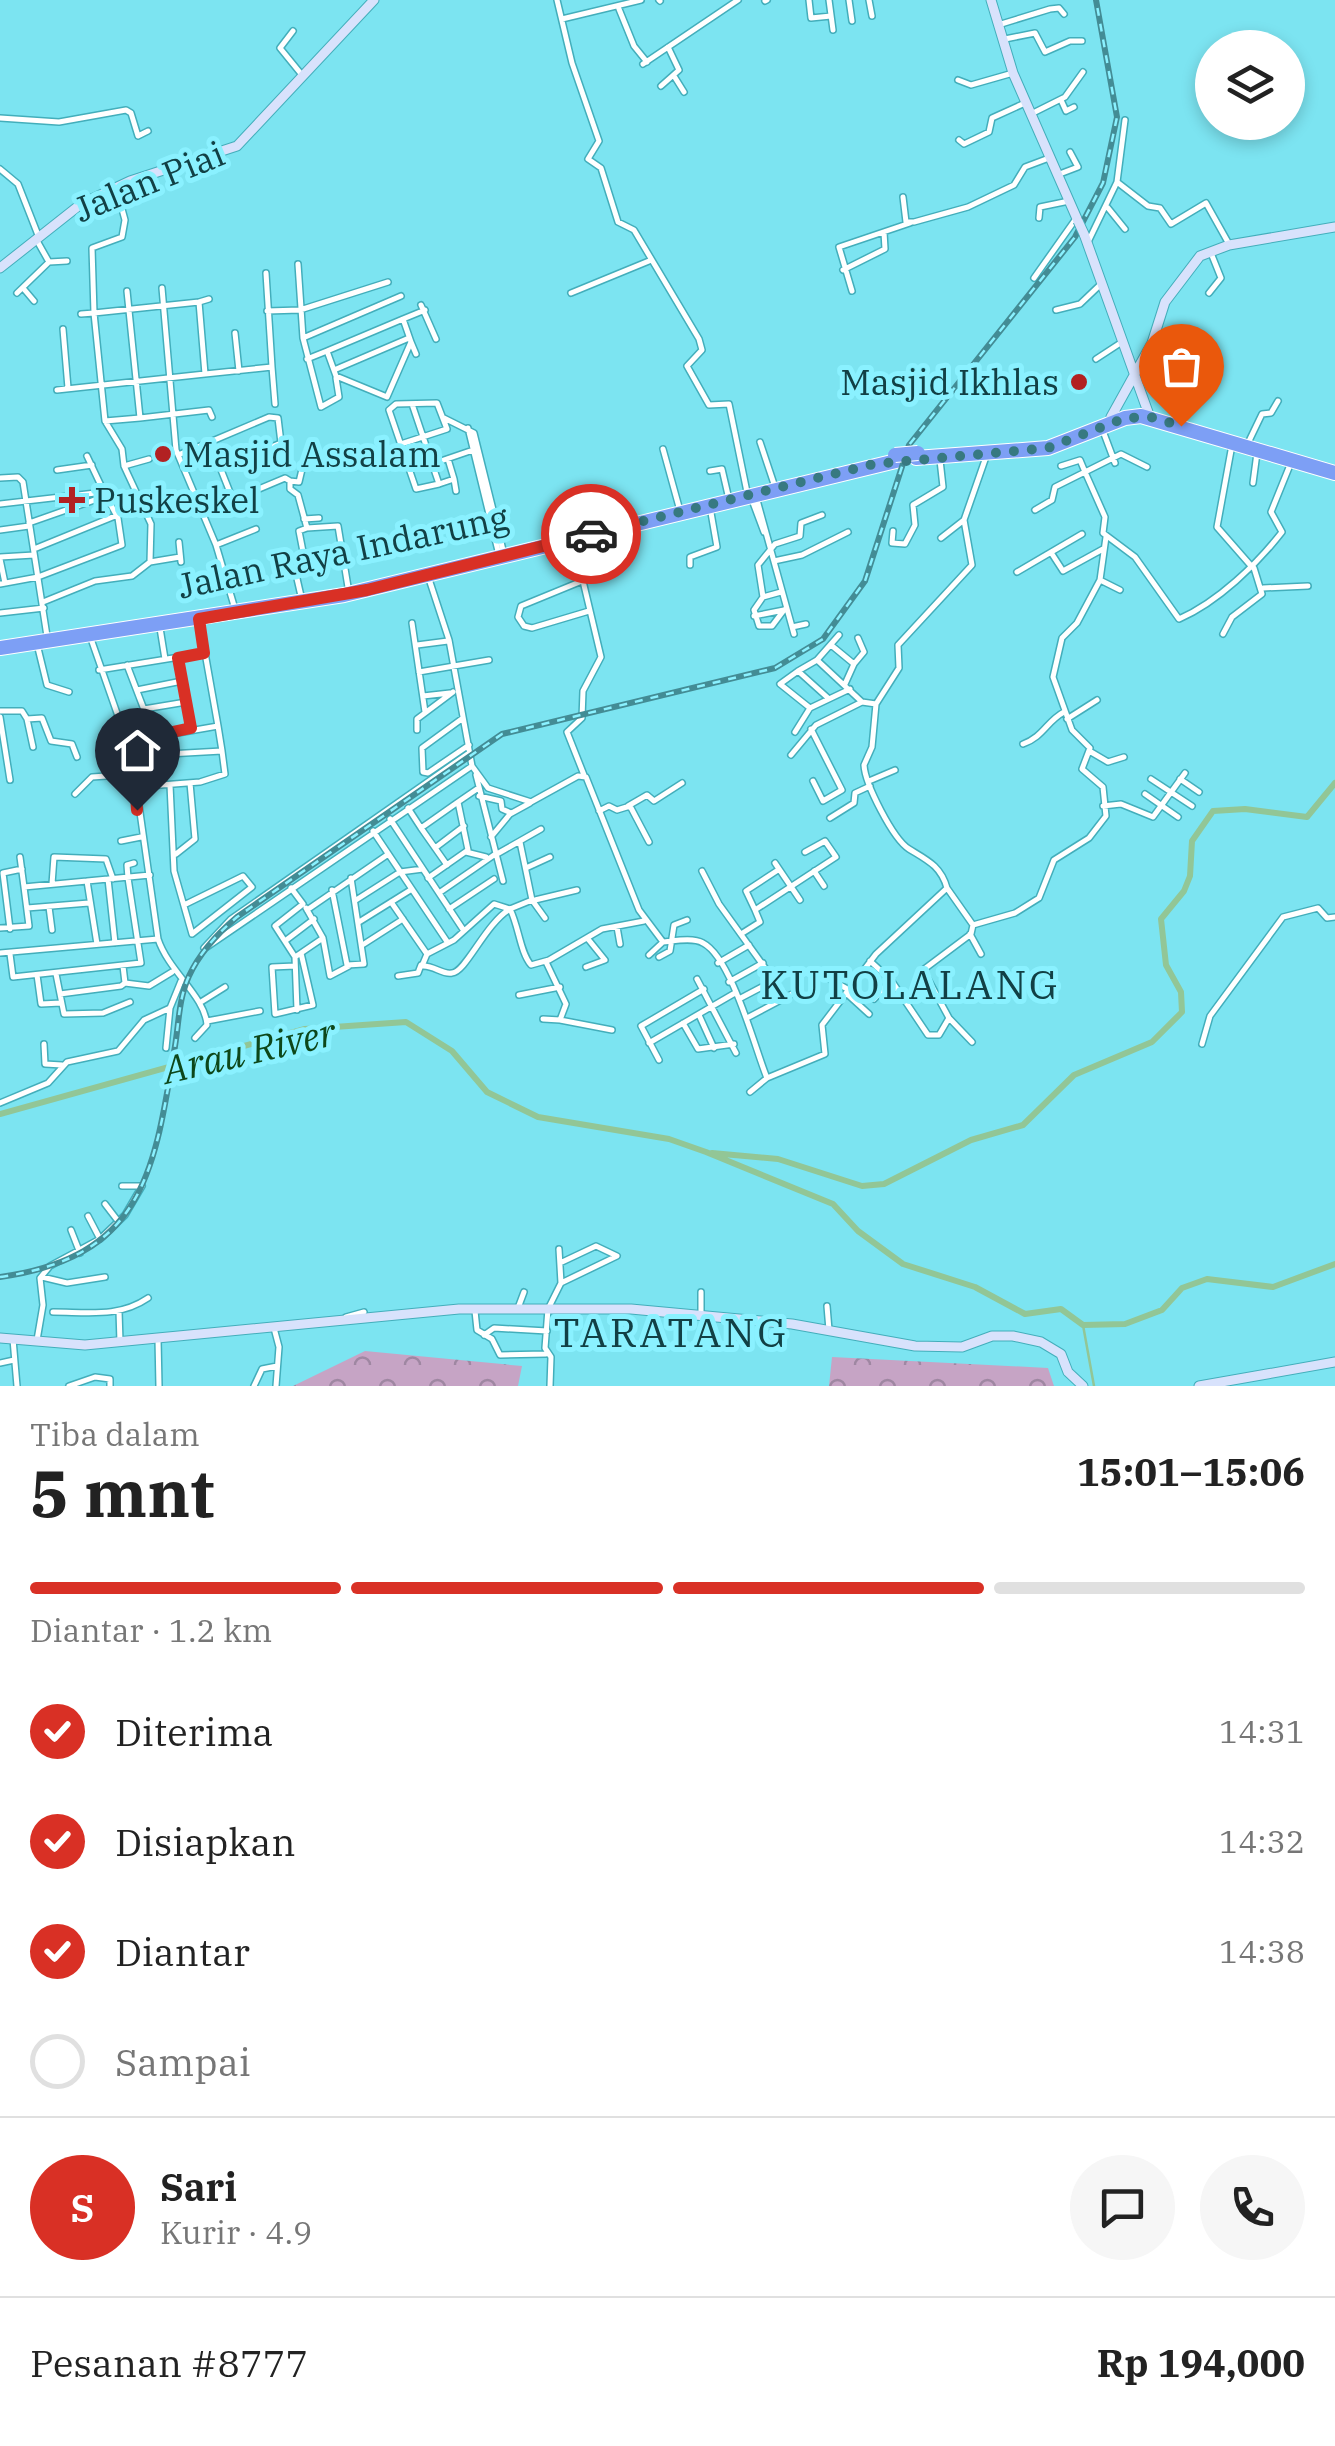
<!DOCTYPE html>
<html lang="id">
<head>
<meta charset="utf-8">
<style>
  body { margin:0; font-family:"IBM Plex Serif",serif; background:#f6f6f6; color:#222; height:100vh; display:flex; flex-direction:column; font-size:38px; white-space:nowrap }
  * { box-sizing:border-box; margin:0 }
  p { font-size:32px; color:#767676 }
  .icon { flex:none; width:55px; height:55px; fill:none; stroke:currentColor; stroke-width:2; stroke-linecap:round; stroke-linejoin:round }
  .map { position:relative; height:1386px; overflow:hidden }
  .side { display:flex; flex-direction:column; background:#fff; flex:1 }
  .side>* { flex:none }
  .tools { position:absolute; left:1195px; top:30px; display:grid; gap:20px }
  .tools a { display:grid; place-items:center; width:110px; height:110px; border-radius:50%; background:#fff; box-shadow:0 5px 15px #0003; font-size:50px }
  .pin { position:absolute; display:grid; place-items:center; width:85px; height:85px; color:#fff; margin:-102px -42px; border-radius:50% 50% 50% 0; rotate:-45deg; box-shadow:0 0 10px #0007 }
  .pin .icon { rotate:45deg }
  .courier { position:absolute; display:grid; place-items:center; width:100px; height:100px; margin:-50px; border:8px solid #d93025; border-radius:50%; background:#fff; color:#222; box-shadow:0 2px 12px #0007 }
  .head em { font-style:normal; font-weight:700 }
  .head div { display:flex; flex-direction:column-reverse }
  .head { display:flex; align-items:center; justify-content:space-between; height:170px; padding:0 30px }
  h1 { font-size:65px; font-weight:700; line-height:75px }
  .bar { display:grid; grid-template-columns:repeat(4,1fr); gap:15px 10px; align-content:center; height:120px; padding:0 30px }
  .bar i { height:12px; border-radius:8px; background:#e0e0e0 }
  .bar .active { background:#d93025 }
  .bar p { grid-column:span 4 }
  .line { display:flex; align-items:center; gap:25px; padding:0 30px; border-top:2px solid #e0e0e0 }
  .line div { flex:1 }
  .round { display:grid; place-items:center; flex:none; width:105px; height:105px; border-radius:52px; background:#f6f6f6 }
  ol { padding:0 30px; list-style:none }
  li { display:flex; align-items:center; gap:30px; height:110px }
  li p { margin-inline-start:auto }
  li .icon { padding:10px; border-radius:50%; background:#d93025; color:#fff; stroke-width:4 }
  li:last-child { color:#767676 }
  li i { width:55px; height:55px; border:5px solid #e0e0e0; border-radius:50% }
  .map>svg:first-child { display:block }
</style>
</head>
<body>
<div class="map">
<svg width="1335" height="1386" viewBox="0 0 1335 1386">
  <defs>
    <pattern id="forest-crowns" width="20" height="18" patternUnits="userSpaceOnUse" patternTransform="scale(2.5)"><rect width="20" height="18" fill="#c6a4c5"/><path d="M2 6a3 3 0 1 1 6 0M12 15a3 3 0 1 1 6 0" fill="none" stroke="#9f87a2"/></pattern>
  </defs>
  <rect width="100%" height="100%" fill="#7ce4f1"/>
  <path fill="url(#forest-crowns)" d="M365 1351 522 1366 518 1386H293Z
    M832 1357 1048 1368 1054 1386H829Z"/>
  <g fill="none" stroke-linecap="round" stroke-linejoin="round">
    <path stroke="#92c696" stroke-width="2.5" d="M1083 1325 1094 1386"/>
    <path stroke="#92c696" stroke-width="6" d="M0 1114 305 1029 406 1022 452 1051 487 1092 538 1117 669 1139 706 1152 833 1204 858 1231 903 1264 975 1287 1025 1314 1061 1309 1083 1325 1125 1324 1162 1310 1182 1288 1207 1279 1273 1287 1335 1264
      M712 1153 778 1159 862 1186 884 1184 971 1140 1023 1125 1074 1075 1152 1042 1182 1012 1181 992 1166 965 1161 919 1184 891 1190 876 1192 841 1213 811 1245 809 1307 817 1335 783"/>
    <defs>
      <path id="street" d="M557 0 572 63 599 141 588 159 601 168 618 222 634 230 699 339 702 350 687 366 709 405 729 404 747 492
        M659 0 660 1
        M809 0 811 18 831 16
        M829 0 833 30
        M849 0 852 21
        M869 0 872 16
        M765 1 767 0
        M619 9 634 46 647 62
        M562 19 641 0
        M998 25 1050 9 1059 8 1064 14
        M293 31 280 48 302 75
        M1005 39 1035 33 1045 52 1070 41H1082
        M643 64 738 0
        M674 76 684 92
        M958 80 971 85 1013 73
        M661 86 679 70 668 47
        M1061 100 1066 111 1074 107
        M1033 113 1065 97 1083 72
        M0 118 59 122 126 110 131 113 138 136 148 131
        M959 140 964 144 989 132 992 118 1025 103
        M0 169 18 184 38 235
        M1057 175 1078 167 1070 152
        M1117 182 1148 206 1160 208 1171 224 1206 203 1229 244
        M903 197 906 222H914L968 207 1014 185 1025 167 1049 158
        M1108 208 1125 229
        M1039 218 1040 207 1069 201
        M36 239 49 262
        M1088 242 1117 182 1125 120
        M298 264 303 338 401 296
        M843 270 885 249 884 232
        M1034 278 1075 220
        M23 288 34 301
        M162 288 176 450 216 545 235 609
        M852 291 839 247 910 223
        M17 293 49 262 67 261
        M571 293 649 261
        M1209 293 1221 278 1211 253
        M199 302 209 299
        M421 305 436 339
        M1056 310 1080 304 1101 284
        M267 311 300 310 388 282
        M81 314 94 313 92 248 122 237 125 220 116 187
        M403 319 411 342 387 397 336 376 327 351Z
        M403 319 425 310
        M63 329 68 388
        M235 333 239 371
        M1154 335 1178 338 1190 347 1169 366
        M303 338 321 407 339 397 336 378
        M411 342 416 354
        M1183 342 1190 332
        M1190 347 1199 337
        M1181 354 1203 375
        M307 359 327 351
        M1096 359 1122 342
        M272 367 275 404
        M334 370 409 338
        M205 374 272 367 266 273
        M412 404 439 484 454 479 448 459
        M140 418 209 410 212 417
        M444 418 474 433 503 550
        M105 421 140 418 127 291
        M468 428 498 551
        M1103 431 1115 463
        M1249 441 1262 414 1271 413 1278 401
        M210 442 269 417 278 418 281 443 221 468
        M760 442 774 484
        M401 444 447 429 437 403 396 404 389 410 416 489 439 484
        M1232 445 1217 527 1252 567
        M663 449 679 507
        M178 455 210 442 233 500
        M87 456 104 492
        M326 464 303 465 299 482 290 481V489L298 495 307 528 338 526 348 587
        M432 464 476 449
        M124 466 149 459
        M1147 467 1121 454 1085 472 1105 517 1103 533 1135 557 1179 619C1218 602 1257 564 1282 532L1271 512 1290 465
        M57 470 92 465
        M710 471 722 469 728 495
        M0 478 18 477 23 482 47 636
        M454 479 456 491
        M1253 483 1257 453
        M752 500 764 532
        M757 500 794 634
        M0 504 104 492 106 496
        M1035 510 1052 500 1055 487 1085 472 1080 460 1061 466
        M202 513 285 478 290 481
        M304 519 319 518
        M0 530 29 526
        M893 531 892 543 905 544 915 525 913 505 943 487 940 460
        M941 538 964 520
        M179 542 181 562
        M216 545 256 529
        M34 549 142 505
        M1052 554 1063 571 1103 549
        M0 557 34 555
        M0 559 5 583
        M774 561 802 555 848 532
        M150 562 180 557
        M690 565V557L717 547 710 507
        M595 569 621 556
        M295 570 301 596
        M1017 572 1082 534
        M287 573 305 562 299 531 307 528
        M428 576 449 640 472 766 488 788 531 802 578 776 586 777 639 910 663 942C674 941 693 937 703 943 732 958 755 1049 767 1078
        M1100 580 1120 590
        M582 581 521 606 518 617 524 626 532 628 589 611
        M0 584 38 577 122 545 118 518 106 496 29 523
        M1263 588 1308 586
        M781 592 763 597 758 565 775 544 800 536 801 523 822 515
        M763 597 754 610 759 626H772L784 610
        M43 602 95 581 132 576 150 562 151 524 124 466 122 449 105 421 94 313 199 302 205 374 57 390
        M0 613 44 608
        M754 616 784 610
        M412 623 425 712
        M792 627 806 624
        M160 628 165 659
        M1223 634 1232 617 1262 594 1254 568
        M90 636 132 756 158 939C169 972 205 996 207 1025L195 1038
        M37 644 47 685 69 692
        M417 645 448 641
        M831 645 854 664 864 652 858 638
        M178 658 182 681
        M817 660 839 635
        M127 665 161 754
        M99 670 204 653
        M798 671 780 684 810 708
        M419 672 489 660
        M845 684 854 664
        M137 690 182 681 191 728
        M423 696 450 693
        M828 698 798 671 817 660 862 702 876 704
        M144 709 186 702
        M0 711H22L27 719 42 718 51 741 72 744 77 757
        M0 717 10 780
        M463 718 422 748 423 772 428 773 469 745
        M27 719 33 747
        M1067 719 1097 700
        M218 726 222 751
        M811 729 842 790 823 801 813 781
        M417 730V719L453 692
        M795 732 810 708 850 689
        M126 742 218 726 199 619
        M1023 744C1043 737 1047 721 1064 712
        M1091 752 1108 762 1124 757
        M791 755 816 725 862 702
        M132 756 222 751 225 774 200 782 135 787
        M476 775 503 881
        M584 775 567 732 582 718 583 691 601 657 583 581 595 569 585 540
        M1151 779 1192 806
        M1180 779 1199 792
        M869 781 895 770
        M170 785 174 871 192 934 252 887 243 876 184 905
        M75 794 92 777 134 774
        M1145 794 1178 817
        M479 796 501 801 502 809 511 813
        M628 806 647 795 654 801 682 783
        M1103 806 1121 804 1153 817 1185 773
        M408 808 421 828
        M599 811 609 806 617 810 630 806 649 842
        M830 818 854 803 855 793 870 786
        M390 819 464 931
        M373 831 448 943
        M491 837 510 814 530 803
        M121 841 141 837
        M520 842 532 900 545 918
        M435 848 464 826
        M466 852 486 857
        M176 854 195 839 190 783
        M497 854 541 829
        M20 857 24 887
        M775 863 800 900
        M447 865 421 828 458 802
        M526 868 550 857
        M702 871 719 904 786 997
        M814 871 824 886
        M428 878 468 850 458 802 477 789
        M108 879 115 943
        M87 881 97 944
        M52 884 54 857 106 859 113 879
        M291 888 303 904 275 926 295 957 297 1010
        M947 888 973 925
        M332 890 347 965 364 964 351 878
        M439 893 494 855
        M356 900 400 872 423 869
        M535 900 577 890
        M391 902 427 954 454 940 494 904 510 909 532 900
        M49 907 52 930
        M27 908 89 903
        M449 909 494 879
        M307 910 387 855
        M755 910 746 891 778 870
        M359 922 412 889
        M617 927 620 944
        M0 928 29 926 24 887 150 875
        M10 929 3 873 22 869
        M741 934 760 922 755 910 836 857 825 841 805 852
        M970 934 981 954
        M323 938 330 976 349 966
        M285 941 314 919
        M364 944 403 919
        M207 947 472 766
        M204 948 231 919 469 753
        M0 953 158 939
        M301 953 323 938 306 908
        M10 954 13 977 141 963 128 878 127 865 134 863
        M427 954 422 966C434 965 442 975 452 973 466 972 485 924 510 909 519 927 520 952 531 965L549 960 602 929 644 921
        M649 955 663 942
        M295 957 301 953 313 1005 275 1014 272 967 295 966
        M659 957 670 951 674 925 687 920
        M870 961 891 980 928 1035H939L949 1018
        M546 962 566 1004 560 1020 612 1030
        M718 963 749 945
        M586 967 605 960 588 939
        M819 973 849 990
        M56 974 64 1014 103 1013 130 1002
        M37 975 41 1004 61 1003
        M398 976 418 973 421 965
        M697 979 736 1053
        M729 982 763 963
        M125 983 149 986 172 972
        M846 993 869 1014
        M60 994 121 986 125 983 123 966
        M519 995 560 987
        M739 999 775 980
        M874 999 891 980
        M201 1002 225 987
        M699 1015 714 1048
        M747 1018 794 993
        M543 1019 560 1020
        M207 1021 260 1011
        M683 1023 698 1049 734 1044
        M972 1042 949 1018 923 970 971 934 973 925 1015 913 1039 898 1054 860 1089 838 1106 816 1103 787 1082 769 1090 748 1072 730 1053 677 1062 638 1077 623 1100 580 1106 537
        M649 1043 735 993
        M44 1044 45 1064 62 1065
        M1202 1044 1210 1016 1283 917 1318 908 1327 918 1335 917
        M166 1048 170 1008
        M659 1060 641 1026 704 989
        M750 1092 767 1078 825 1054 822 1025 876 954 947 888C941 866 927 860 909 849 893 839 865 784 864 765L872 747 876 704 899 668 898 645 972 565 964 520 986 457
        M0 1103 48 1083 67 1062 118 1051 144 1020 170 1008 181 981
        M105 1204 118 1221
        M71 1230 80 1253
        M100 1239 125 1215 142 1186H122
        M560 1263 596 1246 617 1256 561 1283
        M42 1277 67 1283 105 1277
        M701 1292V1316
        M827 1306 829 1330
        M518 1308 524 1292
        M119 1311 120 1342
        M475 1311 477 1330 492 1339 500 1355 546 1354
        M53 1312C87 1312 119 1318 148 1298
        M346 1317 364 1312
        M274 1328 279 1347 276 1386
        M484 1335 494 1328 547 1331
        M13 1339 17 1386
        M158 1339 159 1386
        M37 1340 43 1305 40 1278 50 1266 100 1239 88 1216
        M0 1363 14 1360
        M69 1386 95 1377 110 1379V1386
        M254 1386 262 1369 277 1366
        M550 1386 551 1357 545 1348 548 1309 561 1283 559 1249"/>
      <path id="secondary" d="M991 0 1013 73 1078 221
        M1084 234 1148 412
        M0 268 81 204 130 181 237 146 374 0
        M1111 417 1152 343 1165 302 1200 256 1229 245 1335 227
        M0 1338 85 1345 459 1309H631L792 1324 915 1346 962 1347 992 1336H1013L1041 1342 1061 1354 1068 1372 1083 1386
        M1199 1386 1335 1362"/>
      <path id="highway" d="M916 458 1048 448 1125 418 1141 416 1335 473
        M0 648 344 595 896 461"/>
    </defs>
    <use href="#street" stroke="#43aebb" stroke-width="8"/>
    <use href="#secondary" stroke="#43aebb" stroke-width="11"/>
    <use href="#highway" stroke="#fff" stroke-width="16"/>
    <use href="#street" stroke="#fff" stroke-width="5"/>
    <use href="#secondary" stroke="#d8e2fc" stroke-width="9"/>
    <use href="#highway" stroke="#7d9ff5" stroke-width="14"/>
    <defs>
      <path id="rail" d="M0 1277C142 1257 154 1174 174 1052 179 1026 178 1000 189 976 200 952 217 934 237 917L502 734 775 668 823 639 865 581 909 445 1075 237 1103 183 1117 117 1096 0"/>
    </defs>
    <use href="#rail" stroke="#438c95" stroke-width="6"/>
    <use href="#rail" stroke="#8af1ff" stroke-width="2.5" stroke-dasharray="8" stroke-linecap="butt"/>
    <defs>
      <path id="secondary-bridge" d="M1078 221 1084 234"/>
      <path id="highway-bridge" d="M895 455 918 453"/>
    </defs>
    <use href="#secondary-bridge" stroke="#43aebb" stroke-width="11" stroke-linecap="butt"/>
    <use href="#highway-bridge" stroke="#fff" stroke-width="16" stroke-linecap="butt"/>
    <use href="#secondary-bridge" stroke="#d8e2fc" stroke-width="9"/>
    <use href="#highway-bridge" stroke="#7d9ff5" stroke-width="14"/>
  </g>
  <g fill="none" stroke-linecap="round" stroke-linejoin="round">
    <path stroke="#377981" stroke-width="10" stroke-dasharray="0 18" d="M591 534 874 464 1048 448 1125 418 1150 417 1181 426"/>
    <path stroke="#d93025" stroke-width="12" d="M137 810 134 765 126 742 191 728 178 658 204 653 199 619 367 590 591 534"/>
  </g>
  <g fill="#b22122" stroke="#8af1ff" stroke-width="4">
    <circle cx="1079" cy="382" r="10"/>
    <circle cx="163" cy="454" r="10"/>
    <path d="M67 485h10v10h10v10h-10v10h-10v-10h-10v-10h10z"/>
  </g>
  <g text-anchor="middle" dominant-baseline="central" stroke-width="10" stroke-linejoin="round" paint-order="stroke">
    <g font-size="35" fill="#124045" stroke="#8af1ff">
      <text transform="translate(149 181) rotate(-22)">Jalan Piai</text>
      <text transform="translate(343 551) rotate(-12)">Jalan Raya Indarung</text>
    </g>
    <g font-size="35" fill="#124045" stroke="#8af1ff" text-anchor="start">
      <text x="1059" y="382" text-anchor="end">Masjid Ikhlas</text>
      <text x="183" y="454">Masjid Assalam</text>
      <text x="94" y="500">Puskeskel</text>
    </g>
    <g font-size="38" font-style="italic" fill="#0d471a" stroke="#8af1ff">
      <text transform="translate(249 1050) rotate(-13)">Arau River</text>
    </g>
    <g font-size="40" letter-spacing="2.5" fill="#124045" stroke="#8af1ff">
      <text x="910" y="984">KUTOLALANG</text>
      <text x="671" y="1332">TARATANG</text>
    </g>
  </g>
</svg>
<div class="tools">
<a><svg class="icon" aria-label="layers" viewBox="0 0 24 24"><path d="M12 4l9 5-9 5-9-5zM3 14l9 5 9-5"/></svg></a>
</div>
<div class="pin" style="left:1181px;top:426px;background:#ea580c"><svg class="icon" aria-label="bag" viewBox="0 0 24 24"><path d="M5 8h14l-1 12H6zM9 8a3 3 0 0 1 6 0"/></svg></div>
<div class="pin" style="left:137px;top:810px;background:#1f2937"><svg class="icon" aria-label="home" viewBox="0 0 24 24"><path d="M3 11l9-7 9 7M6 9v11h12V9"/></svg></div>
<div class="courier" style="left:591px;top:534px"><svg class="icon" aria-label="car" viewBox="0 0 24 24"><path d="M5 17H2v-5l4-1 3-4h7l3 4 3 1v5h-3M9 17h6M6 11h13"/><circle cx="7" cy="17" r="2"/><circle cx="17" cy="17" r="2"/></svg></div>
</div>
<section class="side">
<div class="head"><div><h1>5 mnt</h1><p>Tiba dalam</p></div><em>15:01–15:06</em></div>
<div class="bar"><i class="active"></i><i class="active"></i><i class="active"></i><i></i><p>Diantar · 1.2 km</p></div>
<ol>
<li><svg class="icon" aria-label="check" viewBox="0 0 24 24"><path d="M5 12l5 5 9-10"/></svg>Diterima<p>14:31</p></li>
<li><svg class="icon" aria-label="check" viewBox="0 0 24 24"><path d="M5 12l5 5 9-10"/></svg>Disiapkan<p>14:32</p></li>
<li><svg class="icon" aria-label="check" viewBox="0 0 24 24"><path d="M5 12l5 5 9-10"/></svg>Diantar<p>14:38</p></li>
<li><i></i>Sampai</li>
</ol>
<div class="line" style="height:180px"><b class="round" style="background:#d93025;color:#fff">S</b><div><b>Sari</b><p>Kurir · 4.9</p></div><a class="round"><svg class="icon" aria-label="chat" viewBox="0 0 24 24"><path d="M4 5h16v11H9l-5 4z"/></svg></a><a class="round"><svg class="icon" aria-label="phone" viewBox="0 0 24 24"><path d="M5 4h4l2 5-3 2q2 4 5 5l2-3 5 2v4C11 20 4 13 5 4z"/></svg></a></div>
<div class="line" style="height:130px"><div>Pesanan #8777</div><b>Rp 194,000</b></div>
</section>
</body>
</html>
